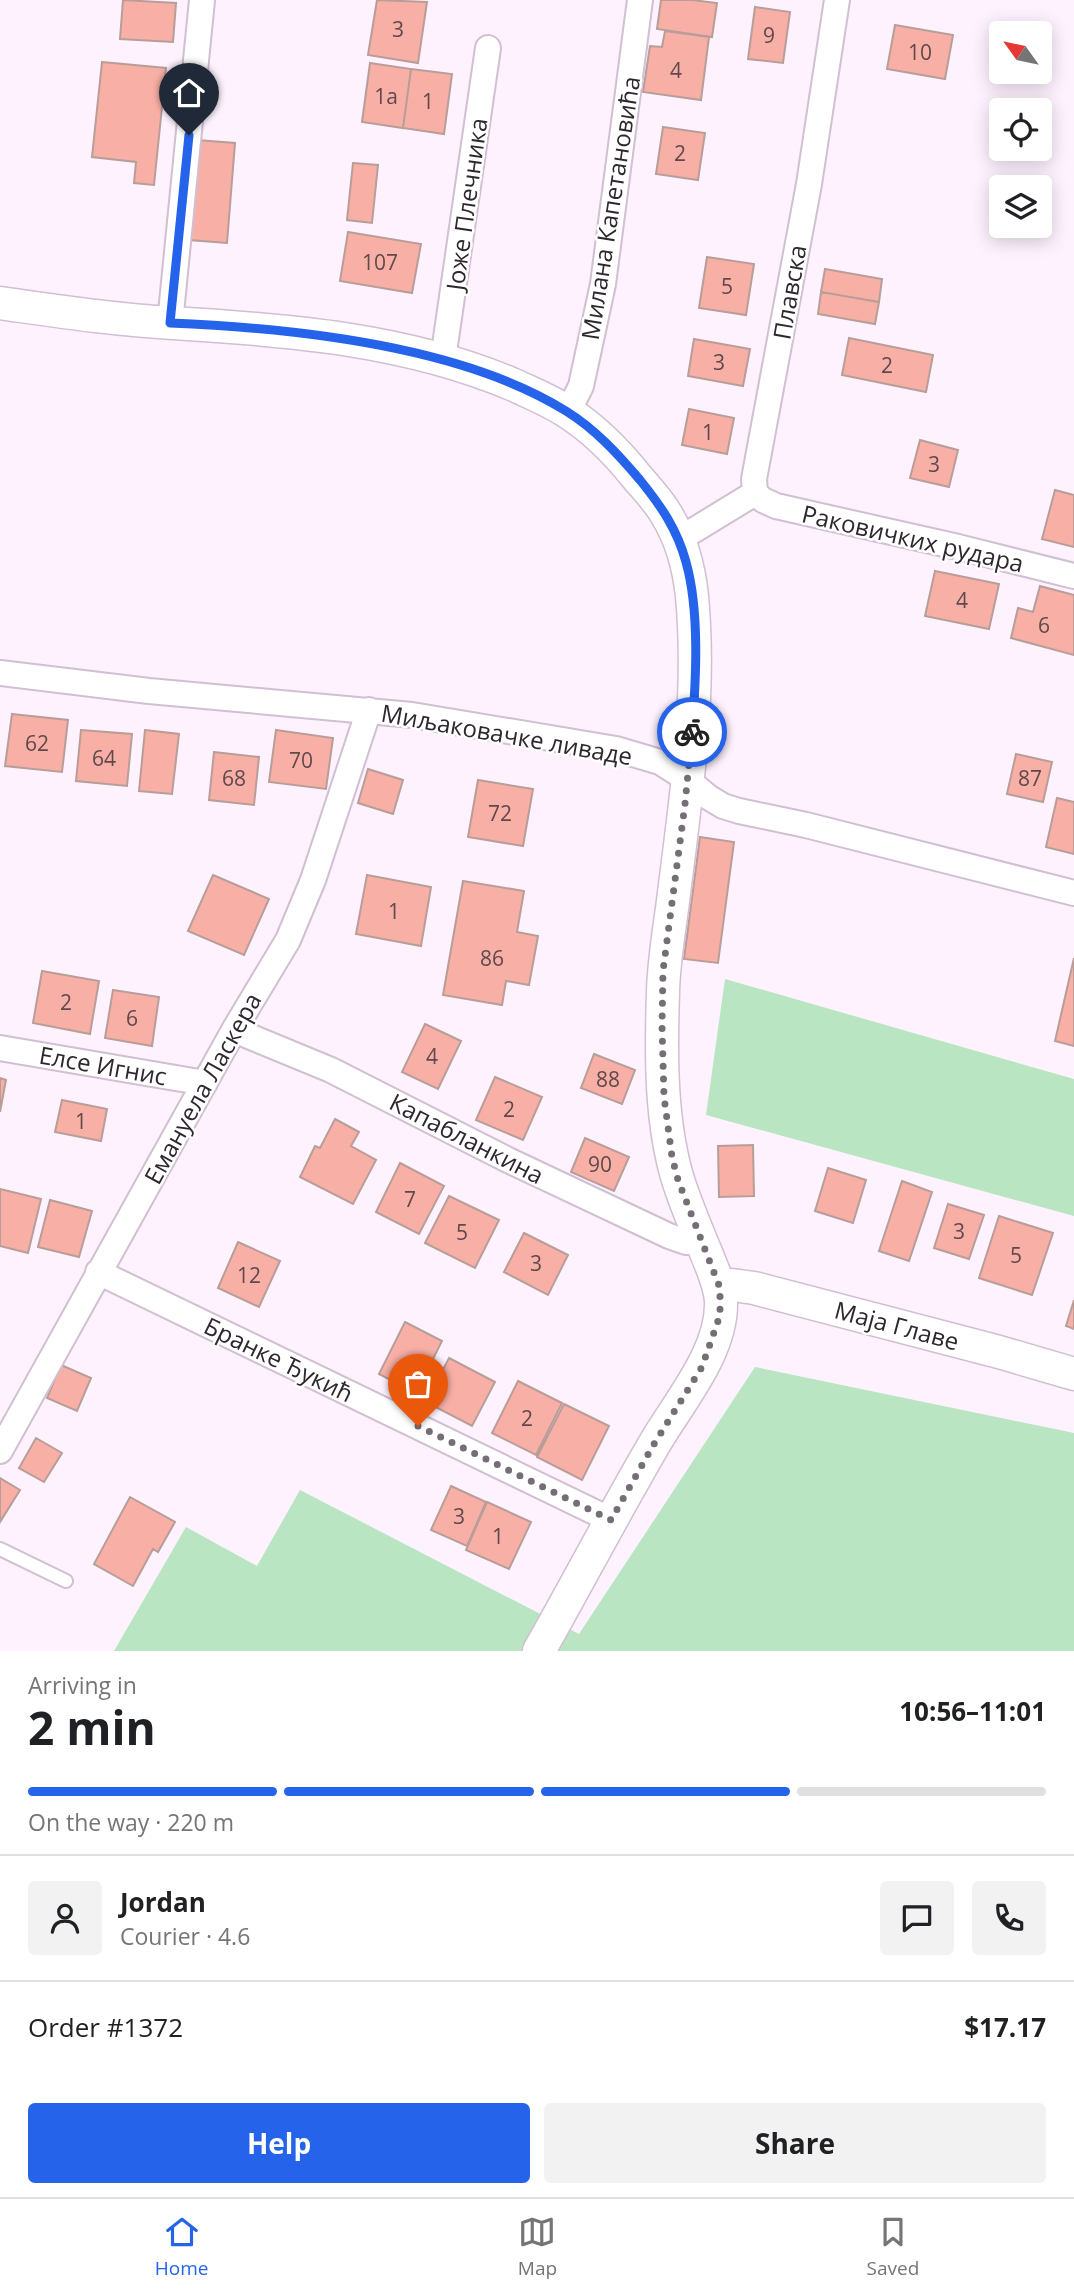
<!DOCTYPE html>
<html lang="en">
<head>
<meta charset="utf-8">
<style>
  body { margin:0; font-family:"Open Sans",sans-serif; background:#f2f2f2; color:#202124; height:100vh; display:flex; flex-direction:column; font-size:26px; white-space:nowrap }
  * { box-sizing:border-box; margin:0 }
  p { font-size:23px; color:#757577 }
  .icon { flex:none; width:38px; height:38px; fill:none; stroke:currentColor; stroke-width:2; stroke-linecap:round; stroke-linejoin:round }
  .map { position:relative; height:1651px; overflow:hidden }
  .side { display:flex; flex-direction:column; background:#fff; flex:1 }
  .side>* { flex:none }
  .needle { width:46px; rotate:303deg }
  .tools { position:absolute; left:989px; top:21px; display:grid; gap:14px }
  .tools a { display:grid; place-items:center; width:63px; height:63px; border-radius:7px; background:#fff; box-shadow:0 4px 18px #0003; font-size:35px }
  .pin { position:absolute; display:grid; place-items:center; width:60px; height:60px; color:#fff; margin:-72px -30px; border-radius:50% 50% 50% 0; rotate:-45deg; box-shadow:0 0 7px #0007 }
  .pin .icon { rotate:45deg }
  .courier { position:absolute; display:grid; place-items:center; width:70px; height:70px; margin:-35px; border:5px solid #2563eb; border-radius:50%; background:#fff; color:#222; box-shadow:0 2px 9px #0007 }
  .overview em { font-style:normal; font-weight:700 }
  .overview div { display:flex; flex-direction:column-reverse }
  .overview { display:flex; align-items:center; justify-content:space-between; height:119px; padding:0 28px }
  h1 { font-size:46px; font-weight:700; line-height:52px }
  .bar { display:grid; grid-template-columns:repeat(4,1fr); gap:10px 7px; align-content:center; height:84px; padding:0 28px }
  .bar i { height:9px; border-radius:5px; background:#e0e0e0 }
  .bar .current { background:#2563eb }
  .bar p { grid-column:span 4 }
  .line { display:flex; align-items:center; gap:18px; padding:0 28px; border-top:2px solid #e0e0e0 }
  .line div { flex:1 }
  .round { display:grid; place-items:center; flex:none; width:74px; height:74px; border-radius:7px; background:#f2f2f2 }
  .primary-button { display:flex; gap:14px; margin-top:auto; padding:14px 28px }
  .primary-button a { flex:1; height:80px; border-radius:7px; background:#2563eb; color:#fff; font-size:28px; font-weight:700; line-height:80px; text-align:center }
  .primary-button a+a { background:#f2f2f2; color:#202124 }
  .tab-bar { display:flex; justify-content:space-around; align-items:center; height:98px; border-top:2px solid #e0e0e0; background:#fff; font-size:19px; color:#757577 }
  .tab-bar a { display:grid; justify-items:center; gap:4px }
  .tab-bar .current { color:#2563eb }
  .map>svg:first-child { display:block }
</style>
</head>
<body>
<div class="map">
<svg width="1074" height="1651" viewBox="0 0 1074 1651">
  <rect width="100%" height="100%" fill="#fdf2fe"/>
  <path fill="#b9e5c2" d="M725 979 1074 1079V1216L706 1115Z
    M755 1367 1074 1433V1651H114L186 1527 257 1566 300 1490 579 1634Z"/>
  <path fill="#f8b0a6" stroke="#b89d99" stroke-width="2" d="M123 0 176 3 173 42 120 39Z
    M377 0 427 2 418 63 368 55Z
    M661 0H692L717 3 712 37 657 29Z
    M755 7 790 12 783 63 748 59Z
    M895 25 953 35 945 79 887 69Z
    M665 31 709 37 701 100 643 92 650 46 662 47Z
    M102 62 166 68 154 185 134 183 136 162 92 157Z
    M370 63 411 69 403 128 362 122Z
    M411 69 452 74 444 134 403 128Z
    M663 127 705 133 698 180 656 174Z
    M197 140 235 143 227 243 189 240Z
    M353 163 378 165 372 223 347 220Z
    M348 232 421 244 412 293 340 281Z
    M707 257 754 264 746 315 699 308Z
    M825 269 882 279 879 302 821 292Z
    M821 292 879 302 875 324 818 314Z
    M849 338 933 355 926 392 842 375Z
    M694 339 750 349 743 386 688 376Z
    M689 409 734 418 727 454 682 445Z
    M920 440 958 450 949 487 910 478Z
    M1055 490 1074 495V547L1042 539Z
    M935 571 999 584 989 629 925 616Z
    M1040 586 1074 595V655L1011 638 1018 608 1033 612Z
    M12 714 68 720 62 772 5 766Z
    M81 730 132 734 127 786 76 781Z
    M145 730 179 734 172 794 139 791Z
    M276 730 333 738 326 789 269 782Z
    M214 752 259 757 254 805 209 800Z
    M1016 754 1052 762 1043 802 1007 794Z
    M368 769 403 780 393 814 358 803Z
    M478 780 533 789 523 846 468 837Z
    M1057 798 1074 802V854L1046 847Z
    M700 837 734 842 718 963 684 959Z
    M213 875 269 899 244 955 188 931Z
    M367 875 431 887 421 946 356 934Z
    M463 881 524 891 517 932 538 936 529 985 506 981 502 1005 443 995Z
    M1074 958V1046L1055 1041Z
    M42 971 99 981 90 1034 33 1023Z
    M113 990 159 997 152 1046 105 1038Z
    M425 1024 461 1041 438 1089 402 1072Z
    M594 1054 635 1070 622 1104 581 1088Z
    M495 1077 542 1097 523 1140 476 1120Z
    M0 1078 6 1080 0 1112Z
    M62 1100 107 1109 101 1141 55 1132Z
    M335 1119 359 1132 351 1146 376 1160 353 1204 300 1177 315 1146 320 1148Z
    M585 1138 629 1157 614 1191 571 1172Z
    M753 1145 754 1196 719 1197 718 1146Z
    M400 1163 444 1186 419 1234 376 1212Z
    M828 1168 866 1180 853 1223 815 1211Z
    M902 1181 932 1192 909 1261 879 1251Z
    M0 1189 41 1199 28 1253 0 1246Z
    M449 1196 499 1220 475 1268 425 1243Z
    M50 1200 92 1211 79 1257 38 1247Z
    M948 1204 984 1215 969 1259 934 1248Z
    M999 1216 1053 1233 1032 1295 979 1278Z
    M524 1233 568 1255 548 1295 504 1272Z
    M238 1242 280 1261 259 1307 218 1288Z
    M1074 1300V1329L1066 1326Z
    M405 1322 442 1341 416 1393 379 1374Z
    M449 1358 495 1382 472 1426 426 1402Z
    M61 1365 91 1378 77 1411 47 1398Z
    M518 1381 562 1403 536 1455 492 1433Z
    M564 1404 609 1426 582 1480 537 1457Z
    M36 1438 62 1453 44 1482 19 1468Z
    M0 1478 20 1490 0 1522Z
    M451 1486 486 1502 467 1546 431 1530Z
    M130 1497 175 1522 158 1552 153 1549 133 1586 94 1564Z
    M487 1502 531 1522 509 1569 466 1550Z"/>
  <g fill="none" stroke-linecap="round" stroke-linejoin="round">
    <defs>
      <path id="service" d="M0 1549 66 1581"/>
      <path id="minor" d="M170 323 202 0
        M443 359 488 48
        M568 412 581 386 603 284 640 0
        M755 493 754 479 809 184 837 0
        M755 493 763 500 776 506 958 547 1074 576
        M678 540 755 493
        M0 673 149 691 412 715 616 749 660 762 688 780 708 797 723 806 739 811 806 825 1074 893
        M234 1030 331 1070 508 1160 669 1236 686 1242 701 1241
        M0 1048 205 1083
        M98 1272 611 1520
        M0 1451 234 1030 288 940 313 880 369 710"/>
      <path id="tertiary" d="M0 303C57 311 115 320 173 323 288 330 406 339 514 385 531 393 549 400 566 411 593 428 616 451 636 476 646 488 658 500 666 514 681 538 689 568 692 596 701 693 687 790 675 885 671 921 664 956 663 991 661 1054 660 1123 679 1183 687 1207 697 1231 707 1255 713 1270 720 1285 721 1301 723 1353 676 1405 652 1448 613 1515 577 1584 539 1651
        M720 1288 732 1285 754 1288 999 1352 1074 1374"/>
    </defs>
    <use href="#service" stroke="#d1bfd2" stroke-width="16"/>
    <use href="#minor" stroke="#d1bfd2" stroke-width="28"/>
    <use href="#tertiary" stroke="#d1bfd2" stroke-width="35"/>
    <use href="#service" stroke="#fff" stroke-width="12"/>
    <use href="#minor" stroke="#fff" stroke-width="24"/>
    <use href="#tertiary" stroke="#fff" stroke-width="32"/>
  </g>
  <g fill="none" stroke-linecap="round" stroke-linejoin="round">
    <path stroke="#766e77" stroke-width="7" stroke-dasharray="0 12.6" d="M418 1426 611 1520 654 1444 702 1367 720 1315V1288L678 1180 672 1157 664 1097 662 1026 663 971 685 804 692 732"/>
    <path stroke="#2563eb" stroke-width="9" d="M189 135 170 323C293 328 460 345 566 411 595 429 618 454 640 480 661 506 677 529 686 562 700 612 696 680 692 732"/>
  </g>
  <g text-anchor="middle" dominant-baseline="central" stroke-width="5" stroke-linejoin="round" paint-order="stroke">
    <g font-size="21" fill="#60494c">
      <text x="398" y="29">3</text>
      <text x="769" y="35">9</text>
      <text x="920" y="52">10</text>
      <text x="676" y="70">4</text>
      <text x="386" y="96">1a</text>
      <text x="428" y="101">1</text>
      <text x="680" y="153">2</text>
      <text x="380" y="262">107</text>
      <text x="727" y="286">5</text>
      <text x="719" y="362">3</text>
      <text x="887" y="365">2</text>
      <text x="708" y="432">1</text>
      <text x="934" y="464">3</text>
      <text x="962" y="600">4</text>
      <text x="1044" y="625">6</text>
      <text x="37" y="743">62</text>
      <text x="104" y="758">64</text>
      <text x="301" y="760">70</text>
      <text x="234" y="778">68</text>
      <text x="1030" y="778">87</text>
      <text x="500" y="813">72</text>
      <text x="394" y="911">1</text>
      <text x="492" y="958">86</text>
      <text x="66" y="1002">2</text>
      <text x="132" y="1018">6</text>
      <text x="432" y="1056">4</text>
      <text x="608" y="1079">88</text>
      <text x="509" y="1109">2</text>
      <text x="81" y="1121">1</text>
      <text x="600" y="1164">90</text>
      <text x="410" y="1199">7</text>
      <text x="959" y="1231">3</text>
      <text x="462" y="1232">5</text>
      <text x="1016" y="1255">5</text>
      <text x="536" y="1263">3</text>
      <text x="249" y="1275">12</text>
      <text x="527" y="1418">2</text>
      <text x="459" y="1516">3</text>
      <text x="498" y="1536">1</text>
    </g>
    <g font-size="24" fill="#2e272e" stroke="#fff">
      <text transform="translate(466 204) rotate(-82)">Јоже Плечника</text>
      <text transform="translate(610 208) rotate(-81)">Милана Капетановића</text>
      <text transform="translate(789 292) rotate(-80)">Плавска</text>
      <text transform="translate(913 538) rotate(13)">Раковичких рудара</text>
      <text transform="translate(507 734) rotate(10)">Миљаковачке ливаде</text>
      <text transform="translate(103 1065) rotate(10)">Елсе Игнис</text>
      <text transform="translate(202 1088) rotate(-61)">Емануела Ласкера</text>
      <text transform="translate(467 1138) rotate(27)">Капабланкина</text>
      <text transform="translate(897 1325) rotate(15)">Маја Главе</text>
      <text transform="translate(279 1359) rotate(26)">Бранке Ђукић</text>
    </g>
  </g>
</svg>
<div class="tools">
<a><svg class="needle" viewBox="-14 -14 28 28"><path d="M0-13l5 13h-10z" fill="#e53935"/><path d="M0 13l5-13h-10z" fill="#757577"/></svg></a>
<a><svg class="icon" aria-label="locate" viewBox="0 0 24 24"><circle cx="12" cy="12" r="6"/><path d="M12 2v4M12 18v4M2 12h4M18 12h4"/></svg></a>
<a><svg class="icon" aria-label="layers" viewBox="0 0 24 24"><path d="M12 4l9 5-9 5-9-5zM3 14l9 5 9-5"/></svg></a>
</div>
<div class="pin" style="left:418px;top:1426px;background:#ea580c"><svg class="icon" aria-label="bag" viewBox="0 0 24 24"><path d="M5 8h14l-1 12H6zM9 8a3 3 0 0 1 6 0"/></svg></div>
<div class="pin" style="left:189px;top:135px;background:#1f2937"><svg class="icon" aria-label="home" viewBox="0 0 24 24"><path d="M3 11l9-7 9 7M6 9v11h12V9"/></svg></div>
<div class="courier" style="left:692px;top:732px"><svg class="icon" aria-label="bike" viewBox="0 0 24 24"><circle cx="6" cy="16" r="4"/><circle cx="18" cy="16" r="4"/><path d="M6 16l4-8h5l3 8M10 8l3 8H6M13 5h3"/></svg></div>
</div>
<section class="side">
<div class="overview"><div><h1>2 min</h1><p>Arriving in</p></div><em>10:56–11:01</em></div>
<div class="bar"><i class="current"></i><i class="current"></i><i class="current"></i><i></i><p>On the way · 220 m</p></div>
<div class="line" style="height:126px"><a class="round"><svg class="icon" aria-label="person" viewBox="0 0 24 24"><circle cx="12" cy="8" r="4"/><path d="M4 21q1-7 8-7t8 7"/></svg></a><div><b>Jordan</b><p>Courier · 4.6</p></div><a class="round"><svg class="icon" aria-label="chat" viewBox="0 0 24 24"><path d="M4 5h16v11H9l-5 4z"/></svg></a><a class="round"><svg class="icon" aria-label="phone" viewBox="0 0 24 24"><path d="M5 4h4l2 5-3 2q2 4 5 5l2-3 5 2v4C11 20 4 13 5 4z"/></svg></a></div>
<div class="line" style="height:91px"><div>Order #1372</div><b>$17.17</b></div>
<div class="primary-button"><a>Help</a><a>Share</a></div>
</section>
<nav class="tab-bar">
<a class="current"><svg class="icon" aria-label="home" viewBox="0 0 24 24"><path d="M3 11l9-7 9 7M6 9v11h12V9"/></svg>Home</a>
<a><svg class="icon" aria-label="map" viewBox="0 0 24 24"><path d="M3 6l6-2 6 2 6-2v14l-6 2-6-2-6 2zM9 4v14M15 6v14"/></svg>Map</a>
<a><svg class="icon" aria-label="saved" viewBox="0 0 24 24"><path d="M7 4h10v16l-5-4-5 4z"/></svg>Saved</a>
</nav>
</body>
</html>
